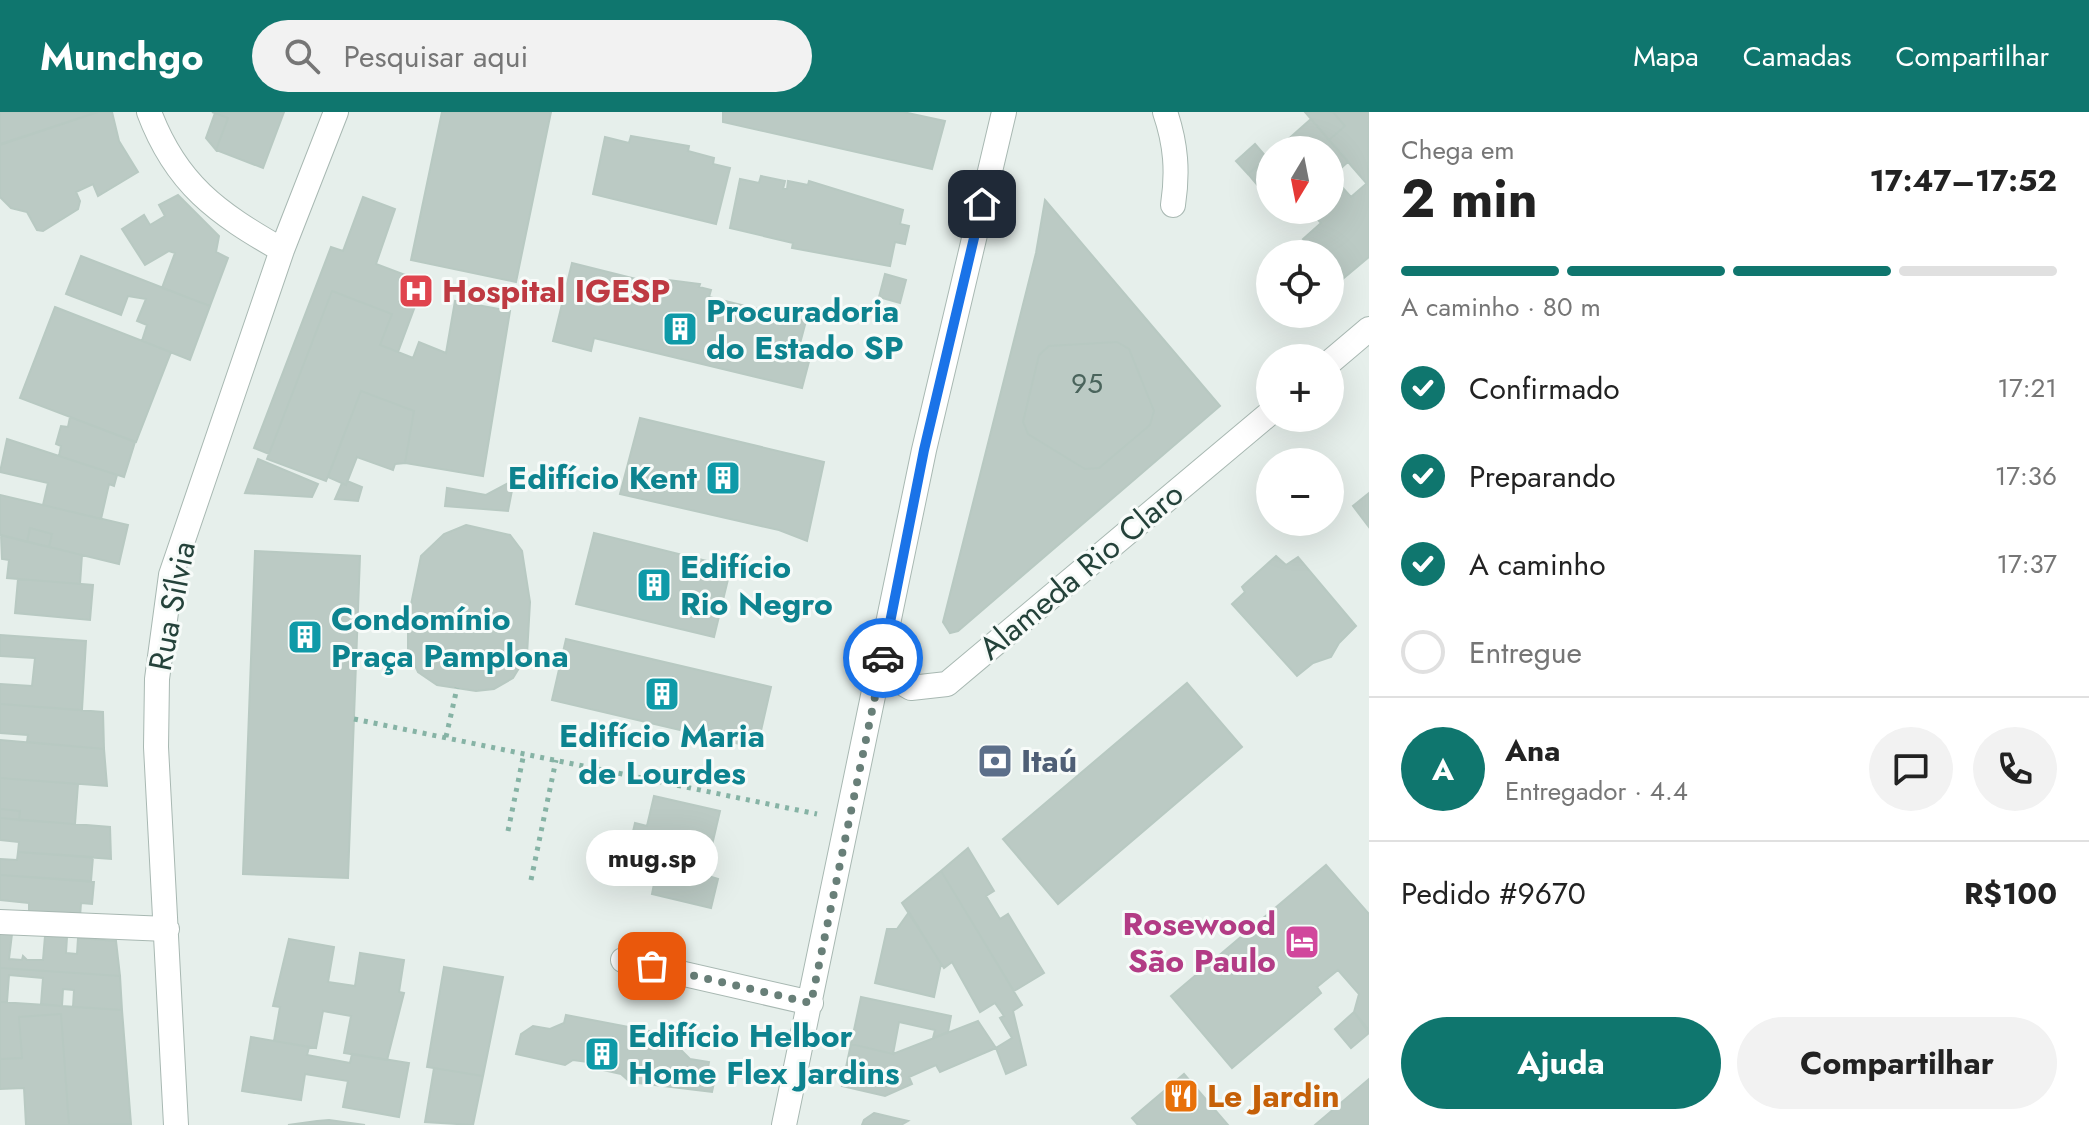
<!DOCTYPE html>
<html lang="pt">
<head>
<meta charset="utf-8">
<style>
  body { margin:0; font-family:Jost,sans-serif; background:#f2f2f2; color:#222; height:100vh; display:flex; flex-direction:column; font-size:30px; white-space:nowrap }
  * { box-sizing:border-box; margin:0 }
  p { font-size:26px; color:#767676 }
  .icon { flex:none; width:44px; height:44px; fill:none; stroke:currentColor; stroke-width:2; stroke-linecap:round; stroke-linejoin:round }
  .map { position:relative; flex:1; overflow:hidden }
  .sheet { display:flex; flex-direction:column; background:#fff; width:720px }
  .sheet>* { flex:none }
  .needle { width:52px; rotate:190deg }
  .fabs { position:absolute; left:1256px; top:24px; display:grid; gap:16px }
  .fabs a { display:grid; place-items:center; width:88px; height:88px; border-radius:50%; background:#fff; box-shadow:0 8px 32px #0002; font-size:40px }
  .pin { position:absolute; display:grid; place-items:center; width:68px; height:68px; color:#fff; margin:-34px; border-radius:16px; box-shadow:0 4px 12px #0006 }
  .courier { position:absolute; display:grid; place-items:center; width:80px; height:80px; margin:-40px; border:6px solid #1a73e8; border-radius:50%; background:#fff; color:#222; box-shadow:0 2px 10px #0007 }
  .bubble { position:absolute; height:56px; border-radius:28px; background:#fff; box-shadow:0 8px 32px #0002; font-size:26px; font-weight:700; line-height:56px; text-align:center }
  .headline em { font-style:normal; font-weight:700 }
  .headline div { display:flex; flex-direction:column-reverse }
  .headline { display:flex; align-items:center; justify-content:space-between; height:136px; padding:0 32px }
  h1 { font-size:52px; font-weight:700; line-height:60px }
  .bar { display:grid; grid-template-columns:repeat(4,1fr); gap:12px 8px; align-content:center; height:96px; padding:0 32px }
  .bar i { height:10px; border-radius:6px; background:#e0e0e0 }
  .bar .current { background:#0f766e }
  .bar p { grid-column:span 4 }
  .line { display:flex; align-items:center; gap:20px; padding:0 32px; border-top:2px solid #e0e0e0 }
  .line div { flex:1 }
  .round { display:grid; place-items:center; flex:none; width:84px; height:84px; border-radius:42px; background:#f2f2f2 }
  ol { padding:0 32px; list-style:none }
  li { display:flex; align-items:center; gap:24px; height:88px }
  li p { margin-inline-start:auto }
  li .icon { padding:8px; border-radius:50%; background:#0f766e; color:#fff; stroke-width:4 }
  li:last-child { color:#767676 }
  li i { width:44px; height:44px; border:4px solid #e0e0e0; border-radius:50% }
  .action { display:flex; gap:16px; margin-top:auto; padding:16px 32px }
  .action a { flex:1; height:92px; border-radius:48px; background:#0f766e; color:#fff; font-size:32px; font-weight:700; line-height:92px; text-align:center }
  .action a+a { background:#f2f2f2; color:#222 }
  header { display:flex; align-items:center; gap:48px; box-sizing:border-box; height:112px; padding:0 40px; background:#0f766e; color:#fff }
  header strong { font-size:38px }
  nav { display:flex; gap:44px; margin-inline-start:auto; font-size:28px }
  .search { width:560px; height:72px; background:#f2f2f2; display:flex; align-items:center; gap:20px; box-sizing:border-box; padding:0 28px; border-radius:44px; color:#767676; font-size:30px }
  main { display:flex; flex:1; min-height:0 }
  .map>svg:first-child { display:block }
</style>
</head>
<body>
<header>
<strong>Munchgo</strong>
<div class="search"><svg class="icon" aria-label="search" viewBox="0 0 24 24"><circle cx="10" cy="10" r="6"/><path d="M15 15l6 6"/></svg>Pesquisar aqui</div>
<nav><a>Mapa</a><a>Camadas</a><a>Compartilhar</a></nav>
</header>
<main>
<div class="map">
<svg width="1369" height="1013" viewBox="0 0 1369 1013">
  <rect width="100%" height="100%" fill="#e6efeb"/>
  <path fill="#bbcac4" stroke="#b8c9c2" stroke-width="2" d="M0 0H98L0 32Z
    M98 0H112L119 29 138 60 98 84 93 72 76 80 80 89 78 97 43 119 37 118 27 100 11 96 0 85V33Z
    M212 0H284L263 56 216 38 228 6Z
    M442 0H551L516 170 411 148Z
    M723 0H903L945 9 932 57 723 10Z
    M1305 0H1333L1345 14 1329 28Z
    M1333 0H1369L1368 73 1329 28 1345 14Z
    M215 1 228 6 216 38 206 26Z
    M1311 7 1348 50 1332 64 1351 85 1367 71 1369 73V145L1339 170 1330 159V142H1316L1303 127 1321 111 1309 98H1330V38H1276Z
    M631 24 689 34 688 39 714 46 713 52 730 56 716 112 593 82 605 25 629 31Z
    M1255 32 1267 46 1248 62 1236 49Z
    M1270 44V88L1248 62Z
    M761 64 785 69 783 77H787L788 69 808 73 809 69 903 98 900 112 909 114 905 132 895 130 890 154 792 136 793 131 730 116 740 67 759 71Z
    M178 83 219 124 216 140 228 146 210 194 162 176 175 141 169 139 145 153 122 117 144 103 150 113 165 104 159 93Z
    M363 85 395 97 376 152 424 170 398 240 380 233 392 202 332 179 269 342 254 336 331 135 343 139Z
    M1045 88 1220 294 958 519 950 521 943 510 1036 141Z
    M81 144 210 194 190 248 142 229 147 213 137 209 146 187 128 184 121 203 66 182Z
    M572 151 668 175 669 168 700 172 699 175 711 178 709 185 806 209 798 239 811 242 802 276 594 226 591 239 553 229Z
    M885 162 906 168 900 191 879 185Z
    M332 179 392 202 380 233 413 246 419 230 446 241 455 189 510 199 483 364 405 351 414 299 361 279 326 369 267 347Z
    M55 195 171 240 136 330 20 286Z
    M1117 230 1129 237 1154 299 1150 313 1099 356 1085 357 1028 322 1023 310 1039 243 1049 234Z
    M361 279 414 299 405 351 395 352 393 358 357 345 346 373 328 365Z
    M70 305 135 330 124 365 59 344 61 334 56 332 61 314 68 315Z
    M640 306 824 350 807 429 779 418 620 382Z
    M7 327 117 363 114 374 109 372 101 407 43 393 48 371 0 360Z
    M258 347 318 372 312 385 245 381Z
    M514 368 508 399 445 394 447 376 486 383Z
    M347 369 362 375 358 389 335 387 342 371 346 373Z
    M1369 381V415L1353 394Z
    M0 383 128 413 119 452 49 435 52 422 30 416 27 430 0 423Z
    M466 413 510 423 522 439 530 490 527 543 513 566 494 577 476 579 437 573 418 560 408 538V507L421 444 444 422Z
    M30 416 52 422 49 435 27 430Z
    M594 421 731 455 714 525 576 492Z
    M1 423 82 443 80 472 7 466 9 448 2 447Z
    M255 439 360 444 348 766 243 762Z
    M1276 444 1286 453 1298 445 1356 514 1339 531 1331 545 1313 551 1297 564 1232 492 1245 480 1242 475 1245 472Z
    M18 467 93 473 90 508 15 501Z
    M0 523 86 529 82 598 0 592V572L32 574 35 546 0 544Z
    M566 527 771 575 757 636 552 588Z
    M1187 571 1242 635 1058 792 1003 727Z
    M0 592 103 600 104 637 27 630 28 623 0 621Z
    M0 628 104 637 107 674 0 666Z
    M0 666 78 672 75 712 19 708 20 699 0 697Z
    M654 684 720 699 705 763 718 767 711 796 652 782 654 772 640 769 641 748 627 745 635 711 647 714Z
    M0 697 20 699 19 708 0 706Z
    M0 706 110 715 111 747 18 740 19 730 0 728Z
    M968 736 994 779 986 784 1000 807 1008 802 1044 861 1014 879 941 759Z
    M18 740 93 745 91 769 0 763V747L17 748Z
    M1326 753 1369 802V918L1354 900 1359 882 1338 858 1317 875 1321 881 1232 956 1171 884Z
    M941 759 1022 893 1013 899 1026 953 1006 962 996 936 1012 926 1000 906 1004 904 995 891 980 900 952 850 944 856 902 791Z
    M0 763 94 770 92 792 81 791 80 805 29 801V791L0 788Z
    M909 800 941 852 934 885 875 871 887 817H897Z
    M0 821 12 822 9 847 22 848 23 844 27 848H43L45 824 67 825 66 841 77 842 78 826 116 829 120 864 0 856Z
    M289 827 334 835 328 870 355 874 360 841 404 848 399 880 404 881 387 948 344 941 351 904 323 899 316 936 274 929 280 895 273 894Z
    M444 855 503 865 483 964 427 955Z
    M0 856 120 864 122 898 73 895 74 878 63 877 62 894 41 892 43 866 9 863 7 890H0Z
    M861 885 951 904 948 920 933 926 935 918 899 910 893 942 851 932Z
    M0 890 122 898 131 1012 69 1013 61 902 19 905 22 946 0 947Z
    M1354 900 1369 921 1351 936 1335 917Z
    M61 902 69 1013H26L24 976 0 977V947L22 946 19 905Z
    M566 903 681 925 679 936 690 947 709 950 708 956 715 966 712 980 630 970 621 962 589 955 588 950 573 948 565 953 516 942 521 922 533 914 550 917 564 911Z
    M978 909 996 936 940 960 936 953 909 965 912 972 885 984 842 974 851 932 893 942Z
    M251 925 309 935 307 943 350 951 352 942 409 951 399 1005 343 995 348 969 305 962 301 988 242 979Z
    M434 956 483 964 473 1013 425 1010Z
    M1184 962 1228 1013H1138L1132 1006Z
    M1369 967V1013H1315Z
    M874 1001 895 1006 908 1009 901 1013H862L864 1008Z
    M329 1008 365 1013H288L317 1009Z"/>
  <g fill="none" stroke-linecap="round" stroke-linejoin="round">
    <defs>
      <path id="minor" d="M149 0C176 72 217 101 282 138
        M1165 0C1176 32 1178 60 1173 93
        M1330 250 1369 217
        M880 558 911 576 947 572 1270 301
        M0 810 167 817
        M623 848 811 891
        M176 1013 156 635 157 567 171 463 282 138 336 0
        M784 1013 924 338 1004 0"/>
    </defs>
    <use href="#minor" stroke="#a8b8b2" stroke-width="26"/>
    <path stroke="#86b3a5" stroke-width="5" stroke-dasharray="4 6" stroke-linecap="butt" d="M354 607 817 702
      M446 625 457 576
      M508 719 524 641
      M531 768 556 648"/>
    <use href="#minor" stroke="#fff" stroke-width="24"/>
  </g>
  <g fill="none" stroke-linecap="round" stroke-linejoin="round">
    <path stroke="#687f78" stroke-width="8" stroke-dasharray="0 14.4" d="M652 854 811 891 883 546"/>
    <path stroke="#1a73e8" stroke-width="10" d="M883 546 924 338 982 92"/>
  </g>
  <defs>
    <symbol id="hospital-square" viewBox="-11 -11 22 22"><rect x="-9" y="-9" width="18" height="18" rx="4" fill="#e0444e" stroke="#f7fbf9"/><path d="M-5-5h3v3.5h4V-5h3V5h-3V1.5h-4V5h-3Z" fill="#fff"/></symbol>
    <symbol id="building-square" viewBox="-11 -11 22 22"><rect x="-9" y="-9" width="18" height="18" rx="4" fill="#0f9aa8" stroke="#f7fbf9"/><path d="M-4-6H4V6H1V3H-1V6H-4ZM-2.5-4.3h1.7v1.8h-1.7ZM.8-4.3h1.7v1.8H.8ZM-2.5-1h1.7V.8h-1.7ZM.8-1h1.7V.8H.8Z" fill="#fff"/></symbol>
    <symbol id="bank-square" viewBox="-11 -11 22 22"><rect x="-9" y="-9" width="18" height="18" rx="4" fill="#5c6f8a" stroke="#f7fbf9"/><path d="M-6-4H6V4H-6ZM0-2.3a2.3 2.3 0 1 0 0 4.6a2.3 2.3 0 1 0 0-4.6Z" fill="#fff"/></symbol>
    <symbol id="hotel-square" viewBox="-11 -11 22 22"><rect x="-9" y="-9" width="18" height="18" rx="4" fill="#d1479c" stroke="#f7fbf9"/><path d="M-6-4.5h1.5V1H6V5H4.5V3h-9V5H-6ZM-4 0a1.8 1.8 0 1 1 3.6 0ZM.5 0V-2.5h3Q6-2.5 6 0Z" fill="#fff"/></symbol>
    <symbol id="restaurant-square" viewBox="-11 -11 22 22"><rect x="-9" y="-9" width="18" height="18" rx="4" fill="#e8710a" stroke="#f7fbf9"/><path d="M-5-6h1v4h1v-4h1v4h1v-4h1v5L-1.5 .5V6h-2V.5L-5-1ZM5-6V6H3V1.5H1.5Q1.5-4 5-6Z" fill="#fff"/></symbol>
  </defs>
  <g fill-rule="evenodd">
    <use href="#hospital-square" x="396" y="159" width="40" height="40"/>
    <use href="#building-square" x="660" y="197" width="40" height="40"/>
    <use href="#building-square" x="703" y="346" width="40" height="40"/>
    <use href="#building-square" x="634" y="453" width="40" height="40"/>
    <use href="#building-square" x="285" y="505" width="40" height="40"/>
    <use href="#building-square" x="642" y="562" width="40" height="40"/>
    <use href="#bank-square" x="975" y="629" width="40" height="40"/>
    <use href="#hotel-square" x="1282" y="810" width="40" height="40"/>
    <use href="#building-square" x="582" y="922" width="40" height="40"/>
    <use href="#restaurant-square" x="1161" y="964" width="40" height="40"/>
  </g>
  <g text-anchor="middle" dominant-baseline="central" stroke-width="6" stroke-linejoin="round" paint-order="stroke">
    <g font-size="28" fill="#4a645c">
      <text x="1087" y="271">95</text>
    </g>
    <g font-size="32" font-weight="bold" fill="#be3a42" stroke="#f7fbf9" text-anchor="start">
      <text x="442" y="179">Hospital IGESP</text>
    </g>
    <g font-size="32" font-weight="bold" fill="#0d838f" stroke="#f7fbf9" text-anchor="start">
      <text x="706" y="199">Procuradoria<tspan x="706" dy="37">do Estado SP</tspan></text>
      <text x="697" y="366" text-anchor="end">Edifício Kent</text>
      <text x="680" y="455">Edifício<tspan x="680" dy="37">Rio Negro</tspan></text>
      <text x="331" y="507">Condomínio<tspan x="331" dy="37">Praça Pamplona</tspan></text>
      <text x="662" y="624" text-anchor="middle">Edifício Maria<tspan x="662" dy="37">de Lourdes</tspan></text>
      <text x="628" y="924">Edifício Helbor<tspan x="628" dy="37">Home Flex Jardins</tspan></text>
    </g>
    <g font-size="32" fill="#24423a" stroke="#f7fbf9">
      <text transform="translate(1081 459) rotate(-40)">Alameda Rio Claro</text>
      <text transform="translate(172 494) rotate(-79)">Rua Sílvia</text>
    </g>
    <g font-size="32" font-weight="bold" fill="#4e5e75" stroke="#f7fbf9" text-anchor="start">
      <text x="1021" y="649">Itaú</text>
    </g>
    <g font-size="32" font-weight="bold" fill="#b23c85" stroke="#f7fbf9" text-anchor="end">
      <text x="1276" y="812">Rosewood<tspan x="1276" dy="37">São Paulo</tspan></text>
    </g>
    <g font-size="32" font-weight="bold" fill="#c56008" stroke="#f7fbf9" text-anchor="start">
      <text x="1207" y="984">Le Jardin</text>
    </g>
  </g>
</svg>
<div class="fabs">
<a><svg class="needle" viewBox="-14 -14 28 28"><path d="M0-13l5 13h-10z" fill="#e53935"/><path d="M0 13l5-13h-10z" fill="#767676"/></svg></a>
<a><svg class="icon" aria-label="locate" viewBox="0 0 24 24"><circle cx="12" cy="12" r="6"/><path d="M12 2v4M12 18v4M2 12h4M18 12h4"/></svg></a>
<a>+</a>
<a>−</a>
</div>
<div class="pin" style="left:652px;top:854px;background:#ea580c"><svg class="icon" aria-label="bag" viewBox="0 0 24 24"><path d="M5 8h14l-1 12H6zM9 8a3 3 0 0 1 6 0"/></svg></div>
<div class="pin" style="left:982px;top:92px;background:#1f2937"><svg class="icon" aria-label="home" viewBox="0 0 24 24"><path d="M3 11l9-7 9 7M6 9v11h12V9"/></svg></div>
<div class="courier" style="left:883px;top:546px"><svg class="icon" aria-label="car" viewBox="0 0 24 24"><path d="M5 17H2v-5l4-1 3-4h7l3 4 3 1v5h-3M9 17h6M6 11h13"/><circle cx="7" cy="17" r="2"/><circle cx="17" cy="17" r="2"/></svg></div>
<div class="bubble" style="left:586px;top:718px;width:132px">mug.sp</div>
</div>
<section class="sheet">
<div class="headline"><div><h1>2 min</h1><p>Chega em</p></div><em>17:47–17:52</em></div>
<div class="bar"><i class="current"></i><i class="current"></i><i class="current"></i><i></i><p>A caminho · 80 m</p></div>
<ol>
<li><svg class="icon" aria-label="check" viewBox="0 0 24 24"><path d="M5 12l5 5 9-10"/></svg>Confirmado<p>17:21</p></li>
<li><svg class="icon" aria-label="check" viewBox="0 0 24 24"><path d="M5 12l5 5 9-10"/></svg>Preparando<p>17:36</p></li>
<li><svg class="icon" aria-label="check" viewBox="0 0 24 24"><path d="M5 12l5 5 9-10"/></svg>A caminho<p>17:37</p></li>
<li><i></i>Entregue</li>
</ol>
<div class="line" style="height:144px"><b class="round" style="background:#0f766e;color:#fff">A</b><div><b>Ana</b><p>Entregador · 4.4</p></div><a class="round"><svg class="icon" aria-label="chat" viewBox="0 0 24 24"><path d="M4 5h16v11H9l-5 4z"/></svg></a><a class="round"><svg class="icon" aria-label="phone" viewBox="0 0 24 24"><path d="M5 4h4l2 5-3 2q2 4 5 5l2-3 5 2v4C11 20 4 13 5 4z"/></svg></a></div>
<div class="line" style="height:104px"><div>Pedido #9670</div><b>R$100</b></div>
<div class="action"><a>Ajuda</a><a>Compartilhar</a></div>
</section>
</main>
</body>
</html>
